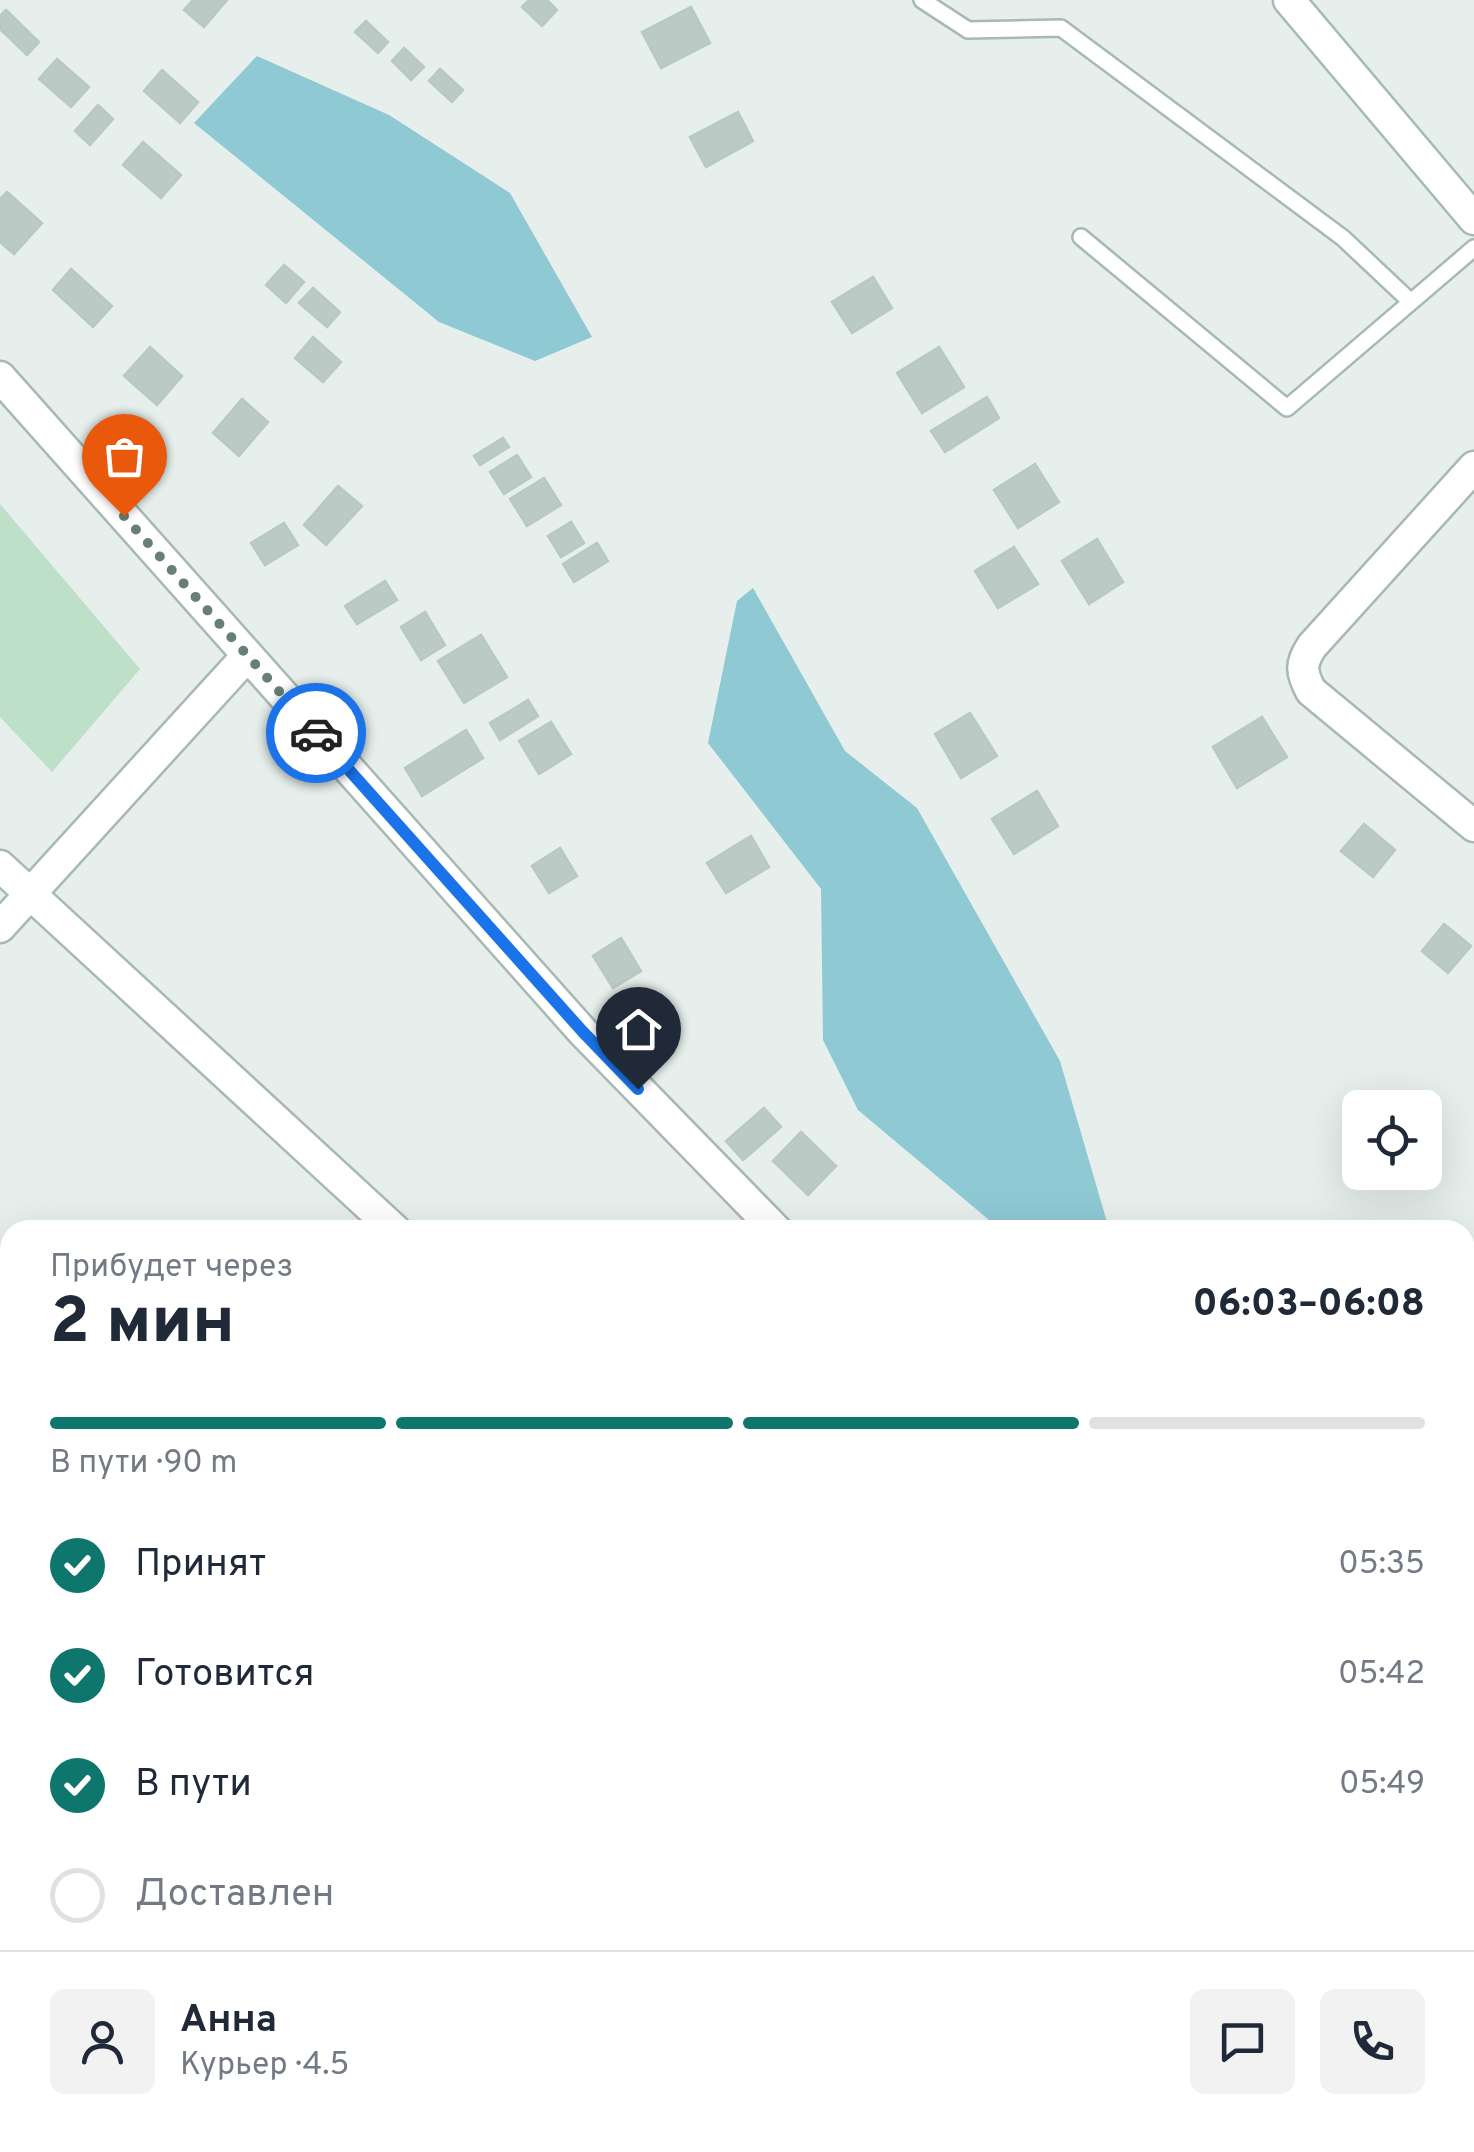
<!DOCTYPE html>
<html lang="ru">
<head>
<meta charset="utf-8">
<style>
  body { margin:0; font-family:Overpass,sans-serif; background:#f2f2f3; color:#1f2937; height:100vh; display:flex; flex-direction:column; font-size:38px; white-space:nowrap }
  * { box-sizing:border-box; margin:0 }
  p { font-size:32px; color:#747a83 }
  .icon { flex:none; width:55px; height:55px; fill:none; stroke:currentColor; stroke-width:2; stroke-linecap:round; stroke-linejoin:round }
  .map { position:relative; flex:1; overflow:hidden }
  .panel { position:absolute; left:0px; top:1220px; width:1475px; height:932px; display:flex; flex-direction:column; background:#fff; border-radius:30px 30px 0 0; box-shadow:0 10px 40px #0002 }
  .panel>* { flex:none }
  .buttons { position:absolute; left:1342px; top:1090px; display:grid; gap:20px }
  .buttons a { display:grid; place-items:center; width:100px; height:100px; border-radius:15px; background:#fff; box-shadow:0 10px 40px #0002; font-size:50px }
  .pin { position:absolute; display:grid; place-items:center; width:85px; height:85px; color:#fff; margin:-102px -42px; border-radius:50% 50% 50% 0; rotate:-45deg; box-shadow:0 0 10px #0007 }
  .pin .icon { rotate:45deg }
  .courier { position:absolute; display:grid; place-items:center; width:100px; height:100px; margin:-50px; border:8px solid #1a73e8; border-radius:50%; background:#fff; color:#222; box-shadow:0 2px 12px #0007 }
  .head em { font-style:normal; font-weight:800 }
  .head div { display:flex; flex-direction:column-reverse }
  .head { display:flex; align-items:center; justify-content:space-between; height:170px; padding:0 50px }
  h1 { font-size:65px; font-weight:800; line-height:75px }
  .bar { display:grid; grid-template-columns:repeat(4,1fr); gap:15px 10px; align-content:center; height:120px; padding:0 50px }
  .bar i { height:12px; border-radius:8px; background:#e0e1e3 }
  .bar .current { background:#0f766e }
  .bar p { grid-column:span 4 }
  .line { display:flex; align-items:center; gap:25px; padding:0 50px; border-top:2px solid #e0e1e3 }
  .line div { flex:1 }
  .round { display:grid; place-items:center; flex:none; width:105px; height:105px; border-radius:15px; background:#f2f2f3 }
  ol { padding:0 50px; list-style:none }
  li { display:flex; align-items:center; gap:30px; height:110px }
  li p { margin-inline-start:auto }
  li .icon { padding:10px; border-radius:50%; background:#0f766e; color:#fff; stroke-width:4 }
  li:last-child { color:#747a83 }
  li i { width:55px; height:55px; border:5px solid #e0e1e3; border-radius:50% }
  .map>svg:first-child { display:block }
</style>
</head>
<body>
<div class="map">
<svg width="1474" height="2152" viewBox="0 0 1474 2152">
  <rect width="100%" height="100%" fill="#e6efeb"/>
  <path fill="#bfe0c8" d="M0 504 140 669 52 772 0 717Z
    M0 1254 10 1257V1379L0 1449Z"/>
  <path fill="#8ec9d4" d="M257 56 389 115 510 193 592 337 535 361 439 322 194 123Z
    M753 588 845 751 917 808 1060 1061 1109 1229 1001 1230 858 1110 823 1040 821 889 708 743 737 601Z
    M1465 1314 1474 1315V1467L1465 1463Z"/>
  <path fill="#bbcac4" stroke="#b8c9c2" stroke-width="2.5" d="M193 0H227L204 27 184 10Z
    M529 0H547L557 10 542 26 522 7Z
    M691 7 710 43 661 68 642 32Z
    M6 10 39 42 27 55 0 29V16Z
    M366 21 388 42 378 53 355 32Z
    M404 48 424 67 411 80 392 61Z
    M57 59 89 87 71 107 39 79Z
    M440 69 463 90 452 102 429 81Z
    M162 70 198 102 180 123 144 91Z
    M98 105 113 119 90 145 75 131Z
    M738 112 753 141 706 167 690 137Z
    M143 142 181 175 161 198 123 165Z
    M7 192 42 223 14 254 0 242V199Z
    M284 265 304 282 286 303 266 285Z
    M71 269 112 306 93 327 53 290Z
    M873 277 892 308 852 333 832 302Z
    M313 288 340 312 327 327 299 303Z
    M313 337 341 362 323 382 295 358Z
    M150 347 182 376 157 405 124 376Z
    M939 347 964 387 922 413 897 373Z
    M987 397 999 418 945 452 931 431Z
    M242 399 268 422 239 456 213 433Z
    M503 438 509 447 480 465 474 456Z
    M517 455 531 477 504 494 490 472Z
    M1035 464 1059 502 1018 528 994 490Z
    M544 478 561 505 527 526 510 499Z
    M338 486 362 506 326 545 304 525Z
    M571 522 584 543 561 557 548 536Z
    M284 523 298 545 265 565 251 543Z
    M1097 539 1123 582 1089 604 1062 561Z
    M597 543 608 561 574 582 563 564Z
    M1014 547 1038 584 998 608 975 571Z
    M385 581 397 600 357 624 345 606Z
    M425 612 445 645 421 660 401 627Z
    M481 635 507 677 464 703 438 661Z
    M528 700 538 716 500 740 490 723Z
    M970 713 997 756 961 778 935 734Z
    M1262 717 1287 757 1237 788 1213 747Z
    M551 722 571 754 539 774 519 741Z
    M466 730 483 758 422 796 405 768Z
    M1037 791 1058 826 1014 854 992 819Z
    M1364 824 1395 850 1373 877 1341 851Z
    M751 836 769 867 726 893 707 863Z
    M560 848 577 876 549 893 532 866Z
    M1444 924 1471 946 1448 973 1422 951Z
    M621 938 641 971 613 988 593 956Z
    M764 1108 781 1127 743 1160 726 1141Z
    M801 1132 836 1166 808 1195 773 1161Z
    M10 1662V1734L0 1743V1671Z
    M1414 2142H1451L1441 2152H1423Z"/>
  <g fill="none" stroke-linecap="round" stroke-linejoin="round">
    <defs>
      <path id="service" d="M922 0 968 30 1061 28 1343 238 1411 302 1474 248
        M1081 237 1287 408 1411 302"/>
      <path id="minor" d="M0 377 583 1032 776 1230
        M1474 467 1312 646C1300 664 1301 672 1311 691L1474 826
        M0 866 395 1230
        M0 927 247 656
        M1465 1869 1474 1877
        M622 2142 631 2152
        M1350 2142 1359 2152"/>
      <path id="secondary" d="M1289 0 1474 219"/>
    </defs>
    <use href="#service" stroke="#a8b8b2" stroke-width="20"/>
    <use href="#minor" stroke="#a8b8b2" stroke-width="35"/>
    <use href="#secondary" stroke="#a4bbb3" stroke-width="35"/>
    <use href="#service" stroke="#fff" stroke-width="15"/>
    <use href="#minor" stroke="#fff" stroke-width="30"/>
    <use href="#secondary" stroke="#fff" stroke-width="30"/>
  </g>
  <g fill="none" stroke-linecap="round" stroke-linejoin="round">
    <path stroke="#687f78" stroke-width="10" stroke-dasharray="0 18" d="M124 516 316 733"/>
    <path stroke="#1a73e8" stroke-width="12" d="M316 733 583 1032 638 1089"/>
  </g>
</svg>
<div class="buttons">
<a><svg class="icon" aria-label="locate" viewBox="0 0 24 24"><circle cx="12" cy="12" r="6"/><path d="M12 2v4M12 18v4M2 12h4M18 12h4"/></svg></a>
</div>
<div class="pin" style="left:124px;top:516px;background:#ea580c"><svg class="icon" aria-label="bag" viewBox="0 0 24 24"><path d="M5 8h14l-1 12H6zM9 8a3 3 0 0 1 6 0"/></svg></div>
<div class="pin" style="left:638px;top:1089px;background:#1f2937"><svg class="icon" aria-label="home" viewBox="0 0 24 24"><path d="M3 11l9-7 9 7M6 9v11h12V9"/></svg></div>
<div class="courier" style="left:316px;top:733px"><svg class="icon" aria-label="car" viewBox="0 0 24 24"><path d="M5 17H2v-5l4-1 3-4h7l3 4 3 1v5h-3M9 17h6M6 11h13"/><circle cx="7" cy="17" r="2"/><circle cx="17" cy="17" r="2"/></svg></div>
<section class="panel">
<div class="head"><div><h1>2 мин</h1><p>Прибудет через</p></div><em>06:03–06:08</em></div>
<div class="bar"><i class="current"></i><i class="current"></i><i class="current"></i><i></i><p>В пути · 90 m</p></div>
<ol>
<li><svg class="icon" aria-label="check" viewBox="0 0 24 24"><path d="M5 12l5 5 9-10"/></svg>Принят<p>05:35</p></li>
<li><svg class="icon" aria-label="check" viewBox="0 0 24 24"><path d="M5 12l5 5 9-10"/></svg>Готовится<p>05:42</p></li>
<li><svg class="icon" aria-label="check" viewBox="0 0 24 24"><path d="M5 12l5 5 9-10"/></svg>В пути<p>05:49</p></li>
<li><i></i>Доставлен</li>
</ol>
<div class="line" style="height:180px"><a class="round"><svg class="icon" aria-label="person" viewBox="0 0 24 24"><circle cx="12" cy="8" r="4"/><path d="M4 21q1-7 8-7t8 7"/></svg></a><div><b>Анна</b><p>Курьер · 4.5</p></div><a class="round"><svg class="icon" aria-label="chat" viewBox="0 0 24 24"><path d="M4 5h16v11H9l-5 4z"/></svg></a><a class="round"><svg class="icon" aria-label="phone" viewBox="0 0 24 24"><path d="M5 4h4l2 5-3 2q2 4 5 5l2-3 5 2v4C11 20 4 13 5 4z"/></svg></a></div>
</section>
</div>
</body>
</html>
